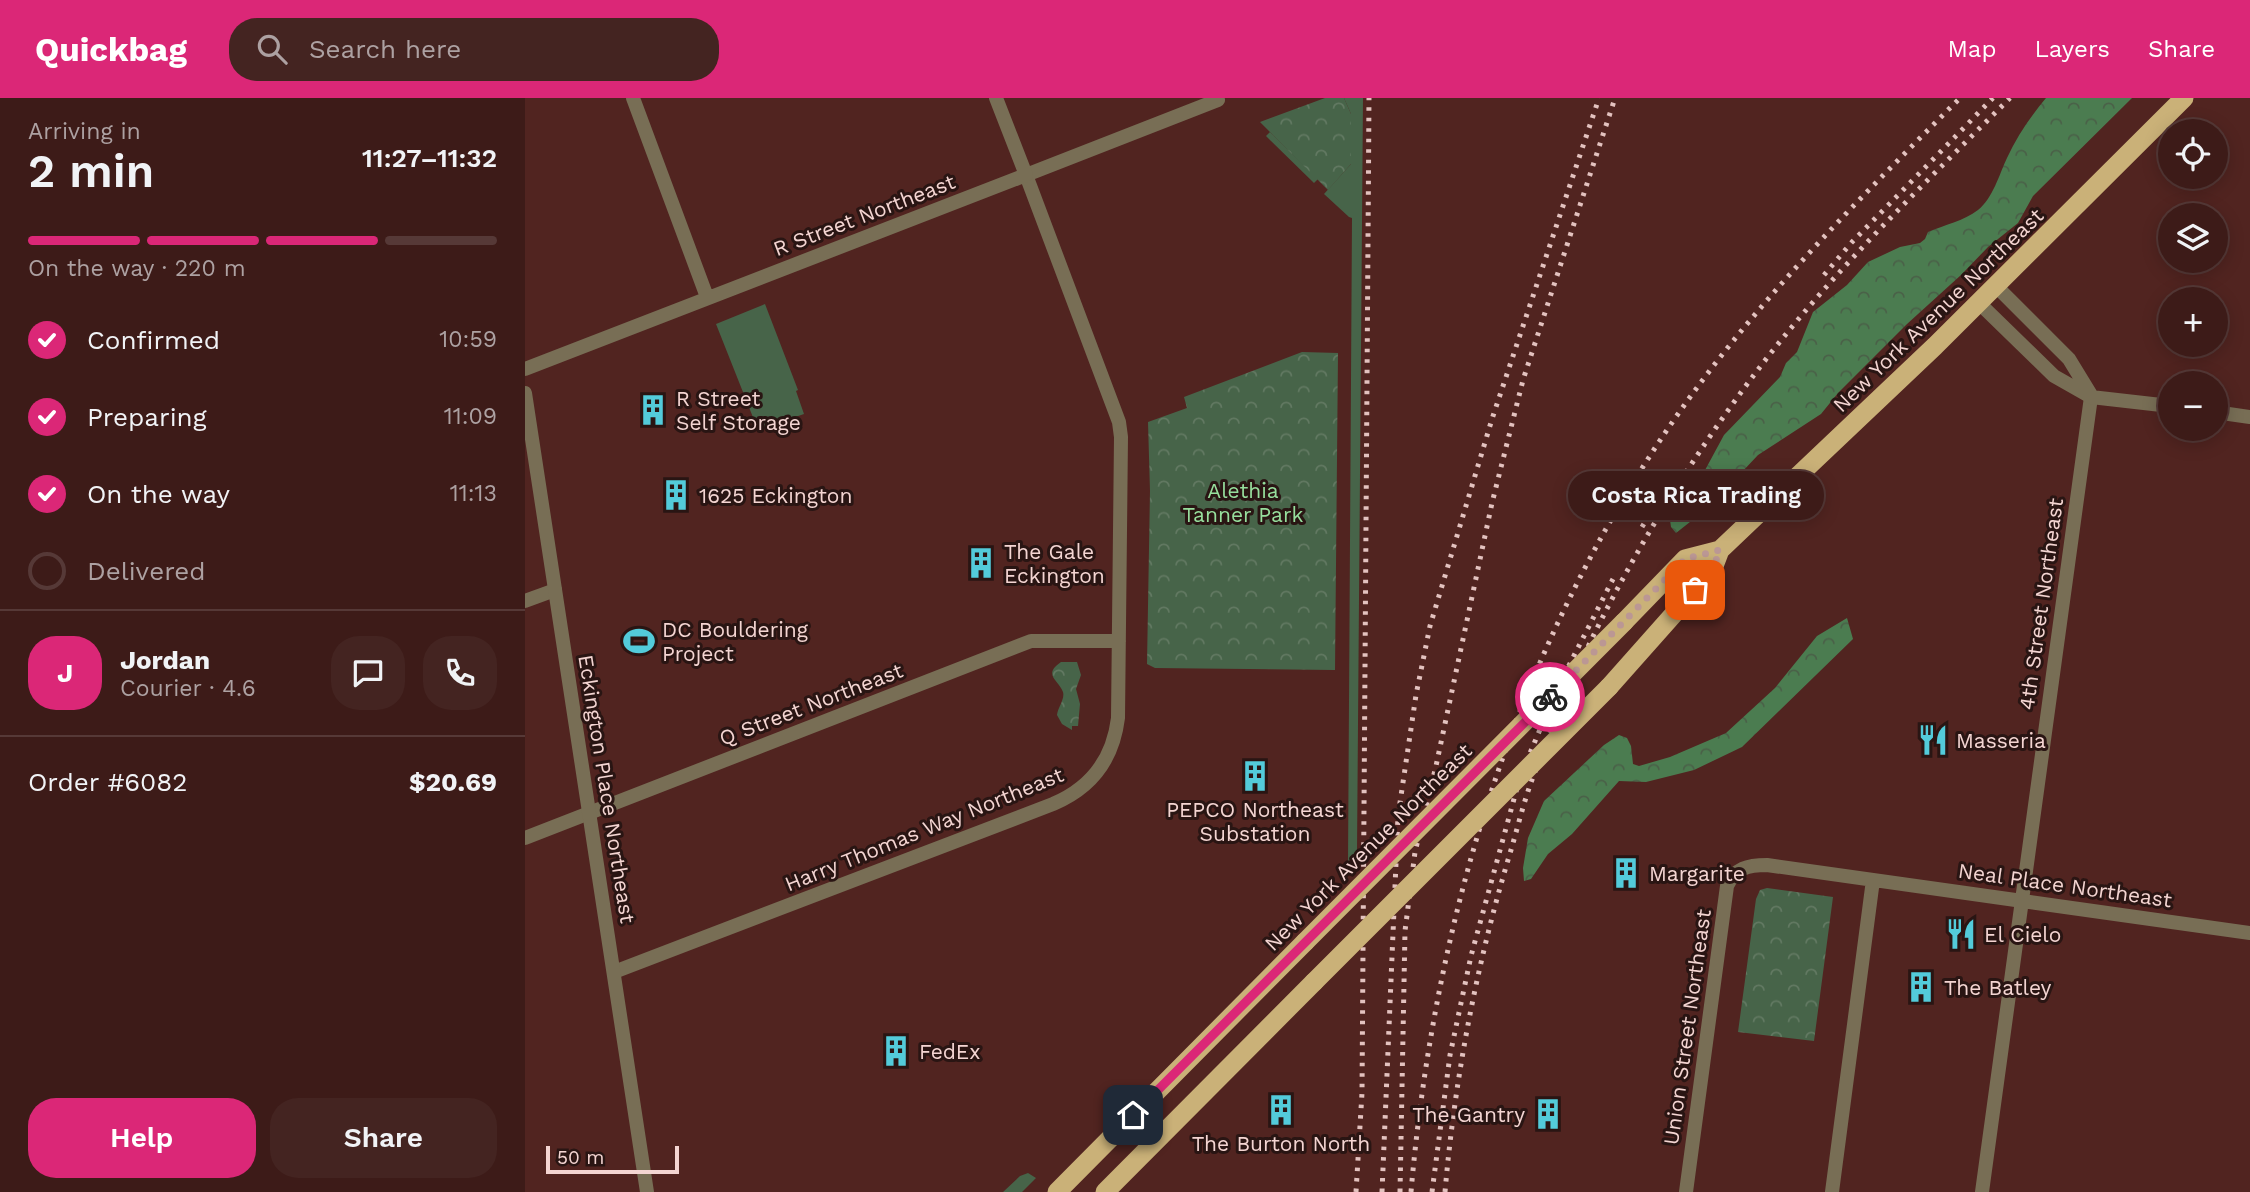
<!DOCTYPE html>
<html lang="en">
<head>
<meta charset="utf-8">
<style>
  body { margin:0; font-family:"Work Sans",sans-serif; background:#442421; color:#f1f3f6; height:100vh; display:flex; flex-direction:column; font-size:26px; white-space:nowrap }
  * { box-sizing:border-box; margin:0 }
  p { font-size:23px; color:#ada1a2 }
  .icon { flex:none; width:38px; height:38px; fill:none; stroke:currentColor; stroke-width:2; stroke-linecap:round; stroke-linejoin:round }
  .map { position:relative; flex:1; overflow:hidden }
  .details { display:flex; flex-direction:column; background:#3d1b18; width:525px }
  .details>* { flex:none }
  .fabs { position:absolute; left:1633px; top:21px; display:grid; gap:14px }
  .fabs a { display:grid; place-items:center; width:70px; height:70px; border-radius:50%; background:#3d1b18; box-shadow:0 4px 18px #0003,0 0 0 2px #563937; font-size:35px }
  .scale { position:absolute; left:21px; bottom:18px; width:133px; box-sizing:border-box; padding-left:7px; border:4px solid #f4d5d2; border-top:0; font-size:19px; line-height:24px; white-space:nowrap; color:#f4d5d2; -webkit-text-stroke:5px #291513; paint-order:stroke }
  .pin { position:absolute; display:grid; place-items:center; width:60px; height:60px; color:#fff; margin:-30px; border-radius:14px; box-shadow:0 4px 10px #0006 }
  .courier { position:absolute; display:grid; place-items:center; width:70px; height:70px; margin:-35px; border:5px solid #db2777; border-radius:50%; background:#fff; color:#222; box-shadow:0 2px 9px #0007 }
  .bubble { position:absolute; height:49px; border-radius:24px; background:#3d1b18; box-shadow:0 4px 18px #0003,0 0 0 2px #563937; font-size:23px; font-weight:600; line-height:49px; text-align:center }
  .summary em { font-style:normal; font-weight:600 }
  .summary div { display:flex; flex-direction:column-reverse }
  .summary { display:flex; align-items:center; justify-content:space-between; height:119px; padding:0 28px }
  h1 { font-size:46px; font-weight:600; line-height:52px }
  .bar { display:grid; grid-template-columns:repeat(4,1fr); gap:10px 7px; align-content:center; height:84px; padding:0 28px }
  .bar i { height:9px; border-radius:5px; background:#563937 }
  .bar .selected { background:#db2777 }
  .bar p { grid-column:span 4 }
  .line { display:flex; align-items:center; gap:18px; padding:0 28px; border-top:2px solid #563937 }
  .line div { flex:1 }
  .round { display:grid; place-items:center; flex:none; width:74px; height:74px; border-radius:28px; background:#442421 }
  ol { padding:0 28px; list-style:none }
  li { display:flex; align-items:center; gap:21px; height:77px }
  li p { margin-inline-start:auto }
  li .icon { padding:7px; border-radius:50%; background:#db2777; color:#fff; stroke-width:4 }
  li:last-child { color:#ada1a2 }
  li i { width:38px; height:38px; border:4px solid #563937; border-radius:50% }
  .cta { display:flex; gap:14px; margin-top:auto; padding:14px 28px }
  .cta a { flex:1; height:80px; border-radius:28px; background:#db2777; color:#fff; font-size:28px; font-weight:600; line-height:80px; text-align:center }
  .cta a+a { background:#442421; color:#f1f3f6 }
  header { display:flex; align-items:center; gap:42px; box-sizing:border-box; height:98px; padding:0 35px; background:#db2777; color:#fff }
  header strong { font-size:33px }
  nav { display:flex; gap:38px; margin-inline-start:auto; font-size:24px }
  .search { width:490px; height:63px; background:#442421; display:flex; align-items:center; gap:18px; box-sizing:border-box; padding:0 24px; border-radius:28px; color:#ada1a2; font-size:26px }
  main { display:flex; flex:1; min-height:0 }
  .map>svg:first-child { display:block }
</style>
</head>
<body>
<header>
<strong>Quickbag</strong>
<div class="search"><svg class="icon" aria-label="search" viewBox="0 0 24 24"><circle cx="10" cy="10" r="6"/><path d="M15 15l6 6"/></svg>Search here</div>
<nav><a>Map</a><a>Layers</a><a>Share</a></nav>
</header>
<main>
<section class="details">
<div class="summary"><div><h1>2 min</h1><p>Arriving in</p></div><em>11:27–11:32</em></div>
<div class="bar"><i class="selected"></i><i class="selected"></i><i class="selected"></i><i></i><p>On the way · 220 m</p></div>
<ol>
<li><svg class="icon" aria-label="check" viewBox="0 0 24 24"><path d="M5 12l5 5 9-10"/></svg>Confirmed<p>10:59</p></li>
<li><svg class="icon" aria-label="check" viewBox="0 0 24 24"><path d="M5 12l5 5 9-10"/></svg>Preparing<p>11:09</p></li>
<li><svg class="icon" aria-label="check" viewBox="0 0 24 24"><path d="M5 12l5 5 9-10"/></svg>On the way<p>11:13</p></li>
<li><i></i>Delivered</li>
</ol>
<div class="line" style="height:126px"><b class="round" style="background:#db2777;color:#fff">J</b><div><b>Jordan</b><p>Courier · 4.6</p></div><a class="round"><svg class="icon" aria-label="chat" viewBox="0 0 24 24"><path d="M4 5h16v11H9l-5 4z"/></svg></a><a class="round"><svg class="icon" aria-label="phone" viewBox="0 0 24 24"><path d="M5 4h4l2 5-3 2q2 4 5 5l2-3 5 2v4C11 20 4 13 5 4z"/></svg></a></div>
<div class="line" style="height:91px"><div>Order #6082</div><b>$20.69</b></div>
<div class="cta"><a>Help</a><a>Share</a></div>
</section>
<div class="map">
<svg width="1725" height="1094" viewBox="0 0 1725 1094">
  <defs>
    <pattern id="forest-crowns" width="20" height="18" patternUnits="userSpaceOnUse" patternTransform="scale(1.75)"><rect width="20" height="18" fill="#4b7c50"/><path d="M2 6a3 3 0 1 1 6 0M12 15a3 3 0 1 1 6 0" fill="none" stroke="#4a6148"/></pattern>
    <pattern id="park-crowns" width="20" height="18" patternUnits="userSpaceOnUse" patternTransform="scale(1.75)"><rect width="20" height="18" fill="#476449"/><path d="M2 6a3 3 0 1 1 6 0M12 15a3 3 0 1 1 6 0" fill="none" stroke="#627962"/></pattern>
  </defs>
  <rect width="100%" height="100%" fill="#512420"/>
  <path fill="#476449" d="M819 0H838L832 754 823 764 827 120 824 119 799 96 826 66V16Z
    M745 34 793 81 789 85 741 38Z
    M240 206 273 292 271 293 279 316 233 332 191 226Z
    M503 1075 511 1080 497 1094H478L495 1078Z"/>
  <path fill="url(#forest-crowns)" d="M1521 0H1607L1508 98 1493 125 1463 149 1436 177 1382 226 1313 295 1296 316 1233 357 1184 409 1151 435 1146 429 1145 422 1147 413 1162 391 1179 374 1199 337 1255 279 1261 265 1272 254 1288 214 1322 187 1343 164 1375 149 1395 145 1400 141 1403 134C1419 127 1439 123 1453 112 1468 100 1474 77 1482 60 1492 38 1506 18 1521 0Z
    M1322 520 1328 541 1217 649 1169 672 1121 684 1094 683 1047 736 1023 756 1006 781 999 783 998 770 1003 740 1019 703 1079 647 1094 637 1102 640 1106 648 1108 666 1114 668 1145 659 1201 635 1250 590 1292 538Z"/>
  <path fill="url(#park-crowns)" d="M800 0H819L826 16V66L803 92 735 24Z
    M777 254 813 255 810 572 630 570 622 566 625 393 623 324 662 310 659 299Z
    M536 564H552L556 577 551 591 555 606 553 628H547V632L537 626 532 617C533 609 540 601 538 594 534 582 517 577 536 564Z
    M1242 790 1308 799 1289 943 1213 934 1231 801 1235 792Z"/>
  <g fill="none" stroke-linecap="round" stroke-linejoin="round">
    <path stroke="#786e55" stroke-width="14" d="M0 503 30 492
      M0 740 506 543H594
      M89 874 528 706C566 690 588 661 593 620L596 339 594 324 501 77 693 2
      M1161 1094 1202 788C1210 770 1223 767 1242 767L1725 835
      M1307 1094 1348 782
      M1457 1094 1566 299"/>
    <path stroke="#786e55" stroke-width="14" d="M108 0 182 199
      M1471 188 1544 261 1566 297
      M1453 204 1529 278 1566 299 1645 308
      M0 271 501 77 471 0
      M0 295 122 1094
      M1690 314 1725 319"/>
    <path stroke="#cab178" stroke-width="19" d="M1099 524 1160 461 1195 452
      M1084 589 1187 473 1195 452 1410 248 1659 0
      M532 1094 780 844
      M580 1094 789 884"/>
    <path stroke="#e3c2bf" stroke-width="5" stroke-dasharray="3.5 7" stroke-linecap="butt" d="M1299 177 1327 144 1468 0
      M1117 429 1150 375
      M831 1094 837 995 844 0
      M857 1094 873 718 891 597 905 528 967 321 1074 0
      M875 1094 880 833 890 754 911 668 967 405 998 282 1090 0
      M886 1094C909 828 987 564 1136 341 1220 214 1328 107 1435 0
      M907 1094 925 957 946 858 995 679 1032 591 1088 481
      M920 1094C930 978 952 864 986 752 993 728 999 703 1008 679 1060 535 1142 391 1235 269 1309 172 1398 87 1485 0"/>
    <path stroke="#cab178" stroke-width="19" d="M780 844 1099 524
      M789 884 1084 589"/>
  </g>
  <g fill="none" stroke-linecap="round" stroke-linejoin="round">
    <path stroke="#bb9794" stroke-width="7" stroke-dasharray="0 12.6" d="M1025 599 1160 461 1195 452 1187 473 1170 492"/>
    <path stroke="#db2777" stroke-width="9" d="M608 1017 1025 599"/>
  </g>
  <defs>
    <symbol id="building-bare" viewBox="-9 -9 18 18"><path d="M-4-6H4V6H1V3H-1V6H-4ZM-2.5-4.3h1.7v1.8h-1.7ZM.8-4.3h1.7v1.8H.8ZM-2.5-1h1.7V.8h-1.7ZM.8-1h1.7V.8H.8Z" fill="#53cbda" stroke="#291513" stroke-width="2.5" paint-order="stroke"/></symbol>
    <symbol id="stadium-bare" viewBox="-9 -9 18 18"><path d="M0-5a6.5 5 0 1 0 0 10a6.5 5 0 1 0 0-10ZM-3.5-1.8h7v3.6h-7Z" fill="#53cbda" stroke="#291513" stroke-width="2.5" paint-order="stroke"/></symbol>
    <symbol id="restaurant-bare" viewBox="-9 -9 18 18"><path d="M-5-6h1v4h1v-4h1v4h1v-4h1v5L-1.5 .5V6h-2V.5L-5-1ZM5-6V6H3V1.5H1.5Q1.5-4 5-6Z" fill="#53cbda" stroke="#291513" stroke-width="2.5" paint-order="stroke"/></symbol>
  </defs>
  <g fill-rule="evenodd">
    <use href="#building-bare" x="106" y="290" width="44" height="44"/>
    <use href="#building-bare" x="129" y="375" width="44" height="44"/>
    <use href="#building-bare" x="434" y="443" width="44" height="44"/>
    <use href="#stadium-bare" x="92" y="521" width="44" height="44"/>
    <use href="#restaurant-bare" x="1386" y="620" width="44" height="44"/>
    <use href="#building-bare" x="708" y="656" width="44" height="44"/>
    <use href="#building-bare" x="1079" y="753" width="44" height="44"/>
    <use href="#restaurant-bare" x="1414" y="814" width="44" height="44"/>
    <use href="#building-bare" x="1374" y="867" width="44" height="44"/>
    <use href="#building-bare" x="349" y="931" width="44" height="44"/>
    <use href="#building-bare" x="734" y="990" width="44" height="44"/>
    <use href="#building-bare" x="1001" y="994" width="44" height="44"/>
  </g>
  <g text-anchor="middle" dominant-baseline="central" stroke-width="6" stroke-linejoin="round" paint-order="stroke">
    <g font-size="21" fill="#f4d5d2" stroke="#291513">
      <text transform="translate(339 117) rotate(-21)">R Street Northeast</text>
      <text transform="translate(1413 212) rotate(-44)">New York Avenue Northeast</text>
      <text transform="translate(1516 506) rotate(-82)">4th Street Northeast</text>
      <text transform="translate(286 606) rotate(-21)">Q Street Northeast</text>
      <text transform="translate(82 691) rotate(81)">Eckington Place Northeast</text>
      <text transform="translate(399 731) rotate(-22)">Harry Thomas Way Northeast</text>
      <text transform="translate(843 749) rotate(-45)">New York Avenue Northeast</text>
      <text transform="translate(1540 787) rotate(8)">Neal Place Northeast</text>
      <text transform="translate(1162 929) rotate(-82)">Union Street Northeast</text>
    </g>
    <g font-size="21" fill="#f4d5d2" stroke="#291513" text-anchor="start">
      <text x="151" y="300">R Street<tspan x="151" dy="24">Self Storage</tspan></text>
      <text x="174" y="397">1625 Eckington</text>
      <text x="479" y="453">The Gale<tspan x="479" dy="24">Eckington</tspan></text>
      <text x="137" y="531">DC Bouldering<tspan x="137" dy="24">Project</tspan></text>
      <text x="1431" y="642">Masseria</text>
      <text x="730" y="711" text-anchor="middle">PEPCO Northeast<tspan x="730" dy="24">Substation</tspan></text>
      <text x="1124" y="775">Margarite</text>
      <text x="1459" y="836">El Cielo</text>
      <text x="1419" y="889">The Batley</text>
      <text x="394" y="953">FedEx</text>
      <text x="1000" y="1016" text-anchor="end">The Gantry</text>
      <text x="756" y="1045" text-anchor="middle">The Burton North</text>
    </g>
    <g font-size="21" fill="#97df9d" stroke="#291513">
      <text x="718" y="392">Alethia<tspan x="718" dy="24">Tanner Park</tspan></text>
    </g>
  </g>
</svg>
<div class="fabs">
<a><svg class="icon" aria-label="locate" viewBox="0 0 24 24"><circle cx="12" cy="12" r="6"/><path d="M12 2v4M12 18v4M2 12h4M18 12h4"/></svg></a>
<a><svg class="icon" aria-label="layers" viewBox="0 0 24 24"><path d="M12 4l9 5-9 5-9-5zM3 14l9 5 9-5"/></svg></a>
<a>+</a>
<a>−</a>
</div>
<div class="scale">50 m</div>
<div class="pin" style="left:1170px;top:492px;background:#ea580c"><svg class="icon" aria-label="bag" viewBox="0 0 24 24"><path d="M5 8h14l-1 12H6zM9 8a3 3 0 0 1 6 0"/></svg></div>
<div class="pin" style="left:608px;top:1017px;background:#1f2937"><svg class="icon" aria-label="home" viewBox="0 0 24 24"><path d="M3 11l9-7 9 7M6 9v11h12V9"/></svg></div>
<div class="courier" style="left:1025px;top:599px"><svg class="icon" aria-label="bike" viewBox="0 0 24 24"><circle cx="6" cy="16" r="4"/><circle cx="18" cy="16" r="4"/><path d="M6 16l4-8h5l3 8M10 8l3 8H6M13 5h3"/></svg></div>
<div class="bubble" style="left:1043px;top:373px;width:256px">Costa Rica Trading</div>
</div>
</main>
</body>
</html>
